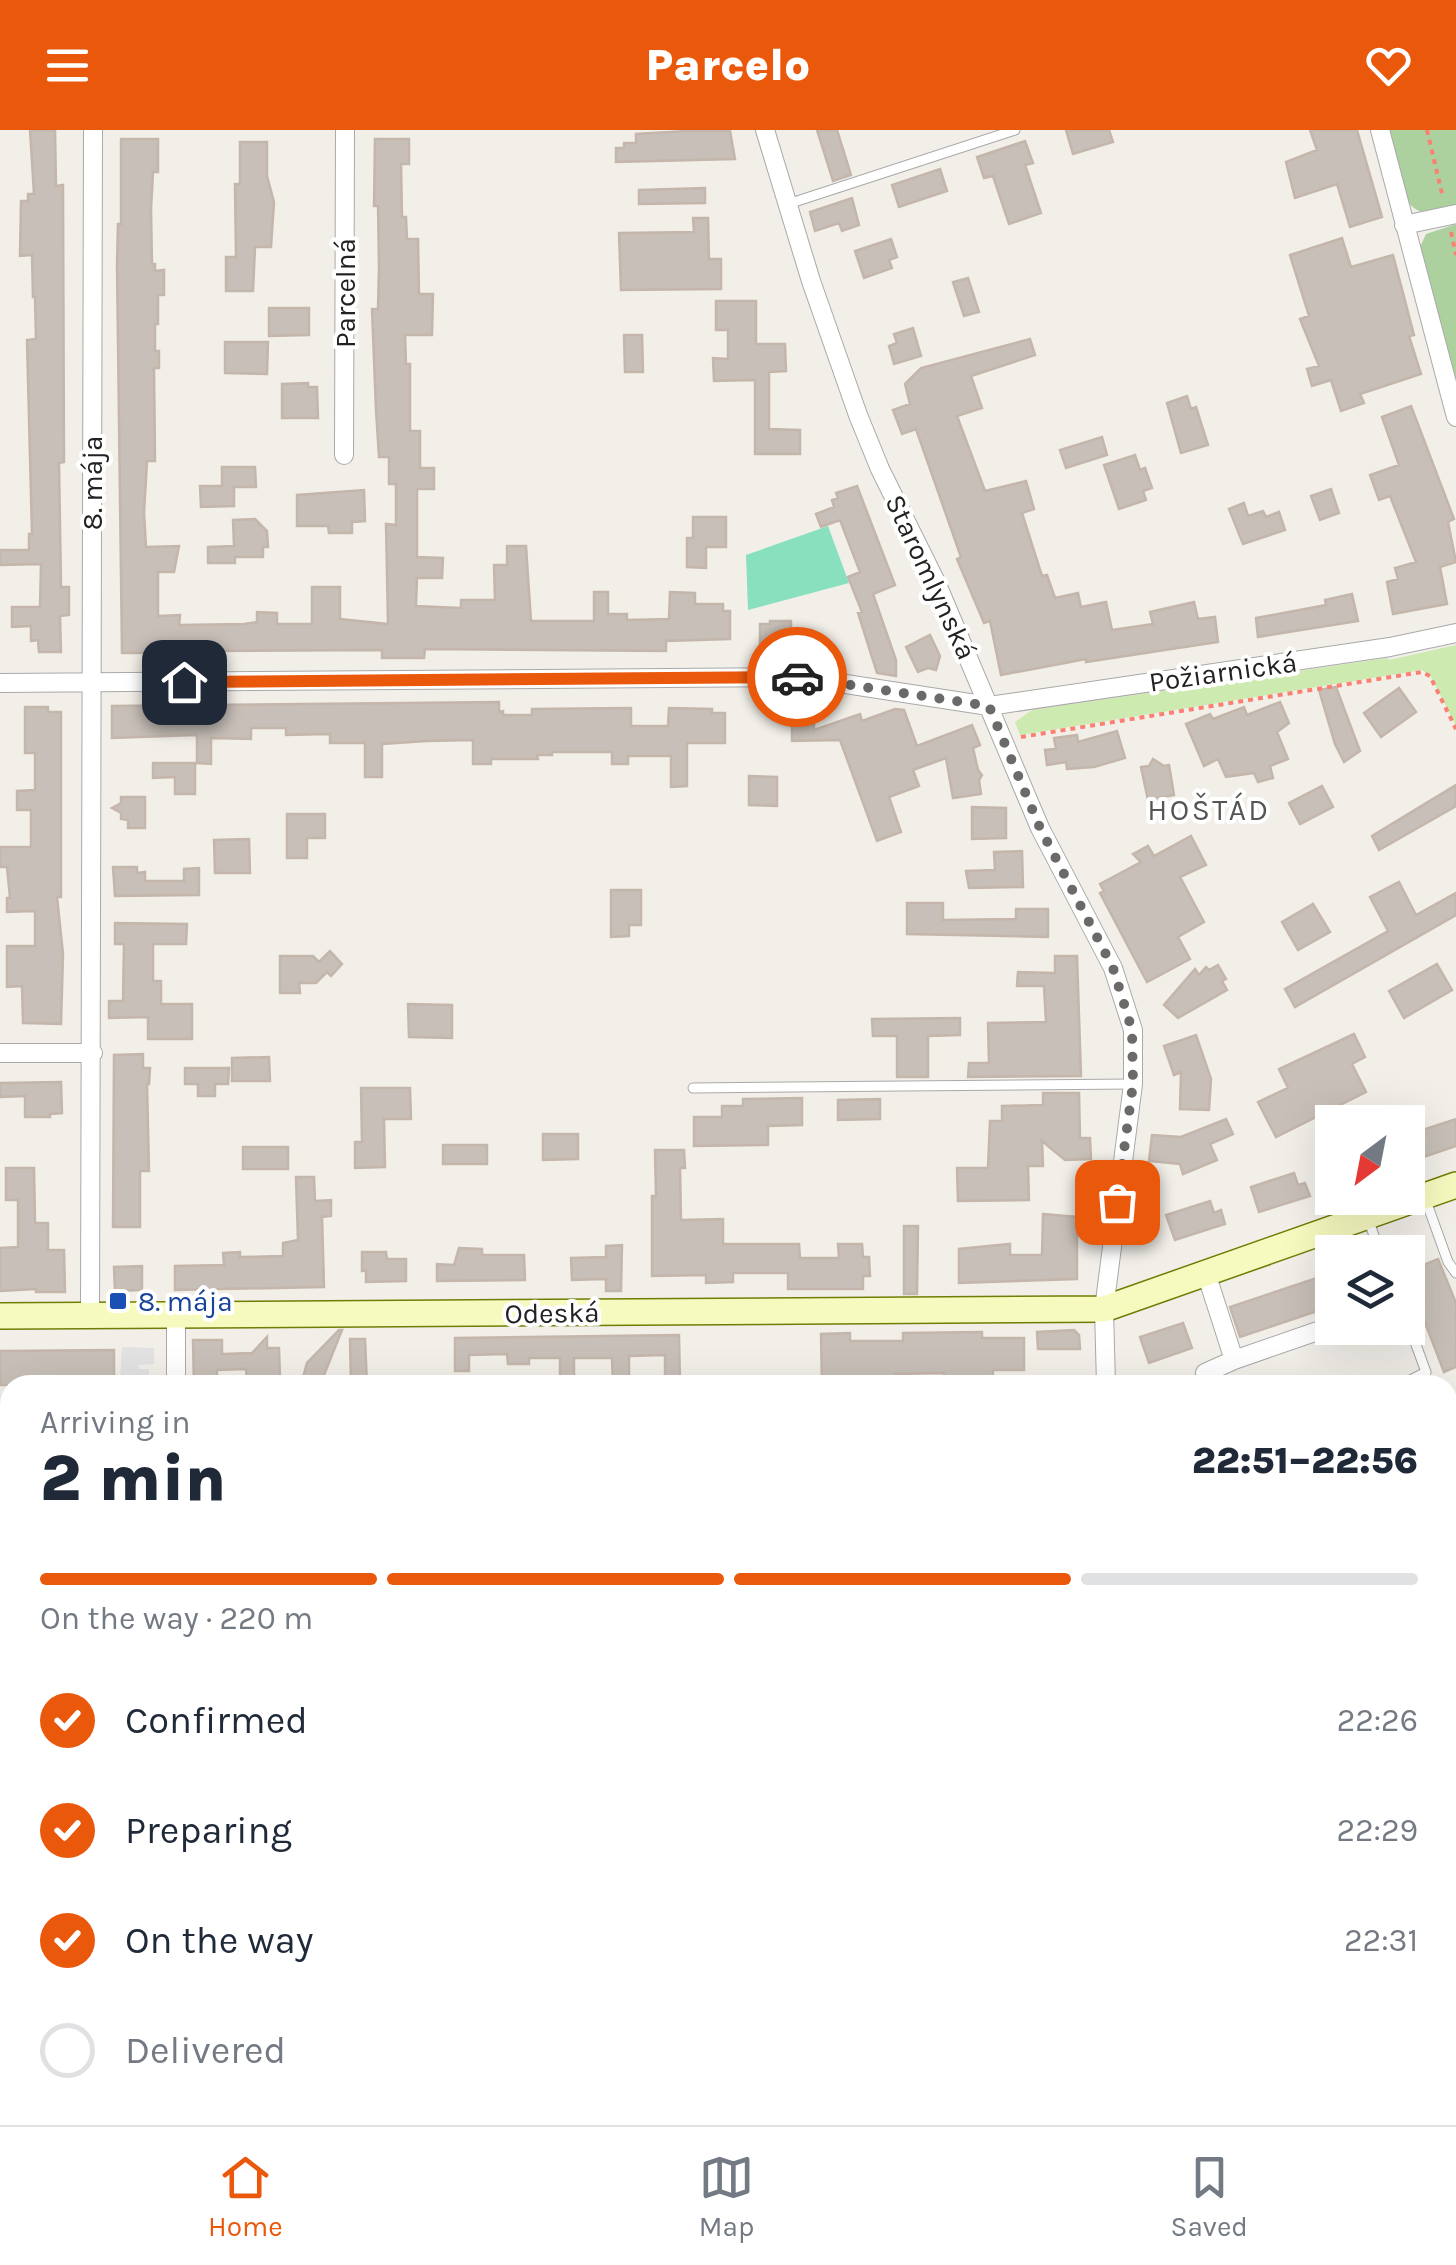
<!DOCTYPE html>
<html lang="en">
<head>
<meta charset="utf-8">
<style>
  body { margin:0; font-family:Karla,sans-serif; background:#f6f6f7; color:#1f2937; height:100vh; display:flex; flex-direction:column; font-size:38px; white-space:nowrap }
  * { box-sizing:border-box; margin:0 }
  p { font-size:32px; color:#747a83 }
  .icon { flex:none; width:55px; height:55px; fill:none; stroke:currentColor; stroke-width:2; stroke-linecap:round; stroke-linejoin:round }
  .map { position:relative; flex:1; overflow:hidden }
  .sheet { position:absolute; left:0px; top:1245px; width:1458px; height:750px; display:flex; flex-direction:column; background:#fff; border-radius:30px 30px 0 0; box-shadow:0 10px 40px #0002 }
  .sheet>* { flex:none }
  .needle { width:65px; rotate:212deg }
  .buttons { position:absolute; left:1315px; top:975px; display:grid; gap:20px }
  .buttons a { display:grid; place-items:center; width:110px; height:110px; border-radius:0px; background:#fff; box-shadow:0 10px 40px #0002; font-size:50px }
  .pin { position:absolute; display:grid; place-items:center; width:85px; height:85px; color:#fff; margin:-42px; border-radius:20px; box-shadow:0 5px 15px #0006 }
  .courier { position:absolute; display:grid; place-items:center; width:100px; height:100px; margin:-50px; border:8px solid #ea580c; border-radius:50%; background:#fff; color:#222; box-shadow:0 2px 12px #0007 }
  .head em { font-style:normal; font-weight:800 }
  .head div { display:flex; flex-direction:column-reverse }
  .head { display:flex; align-items:center; justify-content:space-between; height:170px; padding:0 40px }
  h1 { font-size:65px; font-weight:800; line-height:75px }
  .bar { display:grid; grid-template-columns:repeat(4,1fr); gap:15px 10px; align-content:center; height:120px; padding:0 40px }
  .bar i { height:12px; border-radius:8px; background:#e0e1e3 }
  .bar .current { background:#ea580c }
  .bar p { grid-column:span 4 }
  ol { padding:0 40px; list-style:none }
  li { display:flex; align-items:center; gap:30px; height:110px }
  li p { margin-inline-start:auto }
  li .icon { padding:10px; border-radius:50%; background:#ea580c; color:#fff; stroke-width:4 }
  li:last-child { color:#747a83 }
  li i { width:55px; height:55px; border:5px solid #e0e1e3; border-radius:50% }
  header { display:flex; justify-content:space-between; align-items:center; height:130px; padding:0 40px; background:#ea580c; color:#fff; font-size:45px; font-weight:800 }
  .dock { display:flex; justify-content:space-around; align-items:center; height:140px; border-top:2px solid #e0e1e3; background:#fff; font-size:28px; color:#747a83 }
  .dock a { display:grid; justify-items:center; gap:5px }
  .dock .current { color:#ea580c }
  .map>svg:first-child { display:block }
</style>
</head>
<body>
<header><svg class="icon" aria-label="menu" viewBox="0 0 24 24"><path d="M4 6h16M4 12h16M4 18h16"/></svg>Parcelo<svg class="icon" aria-label="heart" viewBox="0 0 24 24"><path d="M12 20l-8-8c-3-5 5-10 8-4 3-6 11-1 8 4z"/></svg></header>
<div class="map">
<svg width="1456" height="1995" viewBox="0 0 1456 1995">
  <rect width="100%" height="100%" fill="#f2efe9"/>
  <path fill="#ffffe5" d="M1456 1870V1995H1437L1431 1985H1448V1874Z"/>
  <path fill="#cdebb0" d="M1456 515V596L1430 545 1422 540 1020 605 1015 592 1032 580 1387 528 1389 530Z"/>
  <path fill="#add19e" d="M1389 0H1456V76C1437 80 1419 90 1407 70Z
    M1456 94V257L1420 117 1426 104Z"/>
  <path fill="#c8facc" d="M1448 1744 1456 1760V1870L1448 1874Z"/>
  <path fill="#88e0be" d="M828 396 849 453 748 480 746 425Z"/>
  <path fill="#e2e2e2" d="M122 1217 154 1218V1234L138 1235 139 1239H149V1255H89V1250H120Z"/>
  <path fill="#c7bfb8" stroke="#c4b6ab" stroke-width="2.5" d="M30 0H55L56 56 63 55 64 332 59 333 61 457H69V485L60 486 61 522H39L38 510 31 511V496L12 497V477H40L41 434 0 435V420H29V404H32L27 210 36 209 35 167H33L32 125 20 126 21 71H28V64H34Z
    M817 0H837L851 45 833 51Z
    M1066 0H1109L1113 12 1073 24Z
    M1310 0H1357L1382 87 1350 97 1337 54 1295 68 1286 32 1317 20Z
    M686 1H730L735 29 616 32V18H624V13H636V4Z
    M121 9H158V42H153L151 79 152 134H155V141L164 140V165H158V194H155V221H159V238H154L155 331H147L144 383 146 417 179 416 174 442H158V486L180 485 179 495 244 494 257 492V482L277 483V494H312V457H340V489L388 494 386 394 396 395V354H389V327H379L376 280 372 179H378L379 137 378 76H374L375 9H409V34H401L402 87H406L407 109H418L419 164H433L432 205H405L406 234H410V301H420V338H434V359H417V427L443 428 442 448H417L416 476 461 478V470H495L494 435H507V416H526L531 491H594V462H608V484H627V490L669 489 670 462 695 463V474H723V481H730V509L666 511V521L425 519 424 528H382V520L214 521 178 527V523H122L117 134 118 94H121Z
    M1025 11 1033 33 1025 35 1041 83 1009 94 993 46 984 48 977 27Z
    M240 12H267V46L274 72 271 117H255L253 161H226V127H236L235 54H240Z
    M940 39 947 61 899 77 892 55Z
    M705 58V73L639 74V60Z
    M852 68 859 95 842 101 839 93 815 101 810 82Z
    M693 88H708L709 129H721V159L621 160 619 103 694 102Z
    M1342 108 1351 137 1393 125 1414 205 1409 206 1421 244 1360 264 1364 273 1341 281 1331 250 1312 256 1307 239 1319 236 1300 189 1309 186 1290 125Z
    M891 109 897 127 889 130 892 138 864 148 855 121Z
    M968 148 979 182 964 186 953 152Z
    M716 171H756V214H785L786 241 769 242V299L800 300V324H755V250L714 251 713 228 728 229V200H716Z
    M269 178H309V205L269 206Z
    M913 198 921 226 894 234 889 216 897 213 894 204Z
    M624 205H642L643 242H625Z
    M1030 209 1035 225 971 246 982 278 957 286 985 361 1026 351 1034 379 1022 383 1042 446 1047 445 1055 468 1078 463 1081 477 1106 472 1112 500 1153 494 1150 482 1194 472 1198 489 1215 487 1218 512 1086 532V529L1001 545 990 491 984 493 957 429 961 427 916 299 902 304 893 280 910 274 905 254 921 238Z
    M225 212H268L267 244 225 243Z
    M308 253V257H317L318 288H282V254Z
    M1187 266 1191 279 1196 277 1208 315 1181 323 1167 273Z
    M1411 276 1454 389 1448 392 1456 432 1440 437 1447 474 1393 484 1387 452 1398 449 1395 438 1416 432 1390 366 1379 370 1370 345 1399 335 1382 287Z
    M1102 307 1107 325 1066 338 1060 320Z
    M1135 325 1140 340 1145 338 1152 358 1143 361 1146 370 1119 379 1104 335Z
    M222 337H255L256 357H234V376L201 377 200 356H222Z
    M857 356 895 455 873 464 896 530V546L877 543 858 483 862 482 848 447 860 442 840 390 821 397 816 384 834 377 832 370 838 368 836 363Z
    M1331 359 1339 383 1320 390 1311 366Z
    M364 360 365 391 352 392V403H329L328 396H297V365Z
    M1244 373 1248 386 1263 381 1266 387 1279 382 1285 400 1243 414 1229 379Z
    M693 387H726V417H706V438L687 437V408H693Z
    M255 389 267 401 268 417H263V427H235V433H208V417L234 416 233 390Z
    M1352 464 1358 491 1258 507 1256 488 1326 475 1325 470Z
    M770 491H791V521H785L781 525 770 518H760V494H770Z
    M930 505 940 526 936 540 928 538 918 542 906 517Z
    M1336 557 1360 621 1344 632 1335 614 1319 560Z
    M1399 558 1416 582 1381 607 1364 583Z
    M499 572V582L503 581V585H532V579L631 578V596H668L669 578 712 579V583H725V613H687V656L671 657V626H628V634H612V622H552V625H537L538 629H491V634H473V610L427 611 382 614V647H365V613H330V604L286 605V598H251V609L211 608V634L197 633V605L112 608V576Z
    M1280 572 1289 593 1277 602 1288 629 1270 636 1273 648 1258 652 1254 643 1226 647 1218 629 1204 636 1186 594 1210 584 1213 589 1244 577 1247 585Z
    M25 577H48V582H61V767H57L63 824 61 894 23 893 22 856 7 857V816H35V781L7 782V768H10L7 737H0V717H31V680H17V661L35 660V623H25Z
    M895 579 904 580 917 616 972 595 980 615 973 618 978 640 982 645 979 650 981 664 953 668 946 628 913 640 919 656 889 667 901 702 877 711 840 610 792 611V580H814V600L860 584 862 591Z
    M1117 601 1125 628 1094 637 1067 639 1066 632 1047 635 1045 620 1056 619 1054 608 1077 605 1078 612Z
    M1153 629 1164 636 1169 635 1174 665 1148 670 1141 637 1149 636Z
    M153 633H195V664H175V647L153 648Z
    M749 646 777 647V676L749 675Z
    M1456 655V676L1379 720 1372 706Z
    M1322 656 1333 677 1300 694 1289 673Z
    M121 667H145V698H128V690L121 689V683L112 678 121 673Z
    M972 677 1006 678V708L972 709Z
    M287 684H325V708H307V728H287Z
    M1191 706 1206 735 1180 747 1204 792 1178 807 1190 829 1147 852 1100 763 1104 761 1100 754 1141 732 1133 724 1148 716 1154 726Z
    M249 709 250 743H215L214 710Z
    M1022 721 1023 757 969 758 966 741 995 740 994 722Z
    M113 737H137V743L145 742V751H184V739L199 738V765L115 766Z
    M1399 752 1416 785 1456 763V785L1295 877 1285 859 1388 801 1370 767Z
    M611 760H641V795H629V806L611 807Z
    M907 773H943V790L1016 789V779H1048V807L907 804Z
    M1313 774 1330 802 1298 820 1282 792Z
    M115 793 187 794 186 814H153V851H161V874H192V909H148V887L109 888V871H123L124 814H115Z
    M330 821 342 834 331 846 327 842 316 853H299L300 863H280V826H313L319 832Z
    M1055 826H1077L1081 946 968 947 969 933H989L988 893 1046 892 1044 856H1017L1018 842 1055 843Z
    M1437 834 1452 860 1404 888 1389 861Z
    M1218 835 1226 849 1222 851 1227 860 1178 888 1164 875 1195 839 1199 845 1206 837 1209 840Z
    M408 874 452 875V908L409 907Z
    M960 888V905L928 906V947H897V906H873L872 889Z
    M1354 904 1365 927 1352 934 1366 962 1276 1007 1258 972 1288 958 1279 939Z
    M1196 905 1211 949 1209 980 1180 979 1181 942 1174 945 1164 916Z
    M143 924V938H150L149 954H147L149 1041H140V1097H113L114 925Z
    M269 927 270 951H232V928Z
    M185 938H229L228 954H215V966H198V954H185Z
    M0 953 61 952 62 983 50 984V987H25V966L0 967Z
    M361 958H410L411 989H384L385 1037 355 1038V1012H362Z
    M1043 963H1079L1080 1008H1090L1091 1029 1065 1030 1042 1011 1043 1036H1028L1029 1070 958 1071 957 1038H988L990 991H1002V976L1043 975Z
    M802 968V995L768 996V1015L694 1016V987H722V976H743V969Z
    M880 969V989L838 990V970Z
    M1226 989 1233 1004 1210 1014 1217 1030 1183 1044 1180 1034 1149 1031 1152 1005 1181 1007Z
    M1456 989V1016L1421 1028 1413 1003Z
    M543 1004H578V1029L543 1030Z
    M443 1015H487V1034H443Z
    M243 1017H288V1039H243Z
    M655 1020H684L685 1038H680L681 1090 723 1089V1114H799L800 1128H839L838 1114H862L863 1127H869L870 1146H863V1159H788V1143H733V1152L706 1153V1145L652 1146V1066H656Z
    M6 1038H34L35 1093H48V1120H64L65 1162H36V1159L0 1161V1118L18 1117V1070H6Z
    M1294 1043 1298 1055 1305 1053 1310 1066 1259 1082 1251 1057Z
    M296 1047H314L315 1071 331 1070V1086L322 1087 324 1157 175 1160V1136L224 1135 223 1123 240 1122V1127L283 1126V1113L298 1110Z
    M1210 1071 1214 1083 1221 1080 1225 1094 1175 1110 1166 1085Z
    M1043 1084 1077 1087V1149L959 1153V1119L1010 1114V1125H1042Z
    M904 1096H918L917 1164H904Z
    M622 1115 621 1161H606V1149L572 1150 571 1128 606 1127V1116Z
    M459 1118 482 1119V1125H524L525 1150 437 1151V1134L454 1135Z
    M362 1122H386L387 1129H406V1151L366 1152V1140L362 1141Z
    M1438 1129 1456 1173V1237L1444 1242 1408 1148V1141Z
    M142 1136V1160L115 1161 114 1137Z
    M1332 1143V1176L1240 1207 1230 1177Z
    M1183 1193 1192 1218 1149 1233 1140 1207Z
    M339 1200H342L320 1255H301L307 1233Z
    M1074 1200 1079 1205 1080 1219H1038L1037 1202Z
    M982 1202V1208H1024V1240H993V1248L944 1250V1243L895 1244V1255H822L821 1204 850 1203V1211H903V1203Z
    M679 1205 680 1253H665V1225L629 1226V1255H613L612 1228H574V1255H560V1228H529V1234H508L507 1224 469 1225V1241H455V1208Z
    M267 1207V1218H279L280 1248 272 1249 268 1255H257V1252H247L246 1239 217 1240V1255H194L193 1210H222V1224L252 1223Z
    M350 1209H365L367 1255H351Z
    M114 1220V1250H82V1255H0V1221Z"/>
  <g fill="none" stroke-linecap="round" stroke-linejoin="round">
    <defs>
      <path id="lane" d="M788 74 1015 0
        M693 958 1133 954
        M1425 1068 1448 1132 1456 1143
        M1368 1089 1380 1122
        M1401 1255 1426 1242 1408 1193
        M1448 1577 1456 1573"/>
      <path id="street" d="M765 0 811 151 858 285 880 339 936 452 1040 698 1113 838 1133 900V954L1104 1179 1106 1255
        M1380 0 1456 287
        M1404 95 1456 84
        M344 325 345 0
        M0 553 800 547 989 576 1390 517 1456 503
        M0 923H93
        M1206 1143 1234 1230 1332 1196
        M90 1186 93 0
        M176 1255V1187
        M1210 1255 1205 1243 1234 1230
        M0 1411H10
        M371 1985 372 1995
        M818 1985V1995
        M1411 1985 1417 1995"/>
      <path id="secondary" d="M0 1186 1104 1179 1456 1055"/>
    </defs>
    <use href="#lane" stroke="#a9a9a9" stroke-width="11"/>
    <use href="#street" stroke="#a9a9a9" stroke-width="20"/>
    <use href="#secondary" stroke="#707d05" stroke-width="28"/>
    <path stroke="#fa8072" stroke-width="4" stroke-dasharray="5 5" stroke-linecap="butt" d="M1427 0 1443 68
      M1451 102 1456 125
      M1021 607 1422 542 1430 546 1456 599
      M1408 1157 1410 1156
      M1448 1353 1456 1348
      M1448 1410 1456 1406"/>
    <use href="#lane" stroke="#fff" stroke-width="9"/>
    <use href="#street" stroke="#fff" stroke-width="18"/>
    <use href="#secondary" stroke="#f7fabf" stroke-width="25"/>
  </g>
  <g fill="none" stroke-linecap="round" stroke-linejoin="round">
    <path stroke="#6b6a68" stroke-width="10" stroke-dasharray="0 18" d="M797 547 989 576 1040 698 1113 838 1132 900 1133 954 1117 1072"/>
    <path stroke="#ea580c" stroke-width="12" d="M184 552 797 547"/>
  </g>
  <rect fill="#1a4fb4" stroke="#fff" stroke-width="4" x="108" y="1161" width="20" height="20" rx="5"/>
  <g text-anchor="middle" dominant-baseline="central" stroke-width="8" stroke-linejoin="round" paint-order="stroke">
    <g font-size="28" fill="#222" stroke="#fff">
      <text transform="translate(345 163) rotate(-90)">Parcelná</text>
      <text transform="translate(92 353) rotate(-90)">8. mája</text>
      <text transform="translate(931 447) rotate(65)">Staromlynská</text>
      <text transform="translate(1223 542) rotate(-8)">Požiarnická</text>
      <text transform="translate(552 1183) rotate(-1)">Odeská</text>
    </g>
    <g font-size="28" fill="#164399" stroke="#fff" text-anchor="start">
      <text x="138" y="1171">8. mája</text>
    </g>
    <g font-size="30" letter-spacing="2.5" fill="#555" stroke="#fff">
      <text x="1209" y="680">HOŠTÁD</text>
    </g>
  </g>
</svg>
<div class="buttons">
<a><svg class="needle" viewBox="-14 -14 28 28"><path d="M0-13l5 13h-10z" fill="#e53935"/><path d="M0 13l5-13h-10z" fill="#747a83"/></svg></a>
<a><svg class="icon" aria-label="layers" viewBox="0 0 24 24"><path d="M12 4l9 5-9 5-9-5zM3 14l9 5 9-5"/></svg></a>
</div>
<div class="pin" style="left:1117px;top:1072px;background:#ea580c"><svg class="icon" aria-label="bag" viewBox="0 0 24 24"><path d="M5 8h14l-1 12H6zM9 8a3 3 0 0 1 6 0"/></svg></div>
<div class="pin" style="left:184px;top:552px;background:#1f2937"><svg class="icon" aria-label="home" viewBox="0 0 24 24"><path d="M3 11l9-7 9 7M6 9v11h12V9"/></svg></div>
<div class="courier" style="left:797px;top:547px"><svg class="icon" aria-label="car" viewBox="0 0 24 24"><path d="M5 17H2v-5l4-1 3-4h7l3 4 3 1v5h-3M9 17h6M6 11h13"/><circle cx="7" cy="17" r="2"/><circle cx="17" cy="17" r="2"/></svg></div>
<section class="sheet">
<div class="head"><div><h1>2 min</h1><p>Arriving in</p></div><em>22:51–22:56</em></div>
<div class="bar"><i class="current"></i><i class="current"></i><i class="current"></i><i></i><p>On the way · 220 m</p></div>
<ol>
<li><svg class="icon" aria-label="check" viewBox="0 0 24 24"><path d="M5 12l5 5 9-10"/></svg>Confirmed<p>22:26</p></li>
<li><svg class="icon" aria-label="check" viewBox="0 0 24 24"><path d="M5 12l5 5 9-10"/></svg>Preparing<p>22:29</p></li>
<li><svg class="icon" aria-label="check" viewBox="0 0 24 24"><path d="M5 12l5 5 9-10"/></svg>On the way<p>22:31</p></li>
<li><i></i>Delivered</li>
</ol>
</section>
</div>
<nav class="dock">
<a class="current"><svg class="icon" aria-label="home" viewBox="0 0 24 24"><path d="M3 11l9-7 9 7M6 9v11h12V9"/></svg>Home</a>
<a><svg class="icon" aria-label="map" viewBox="0 0 24 24"><path d="M3 6l6-2 6 2 6-2v14l-6 2-6-2-6 2zM9 4v14M15 6v14"/></svg>Map</a>
<a><svg class="icon" aria-label="saved" viewBox="0 0 24 24"><path d="M7 4h10v16l-5-4-5 4z"/></svg>Saved</a>
</nav>
</body>
</html>
